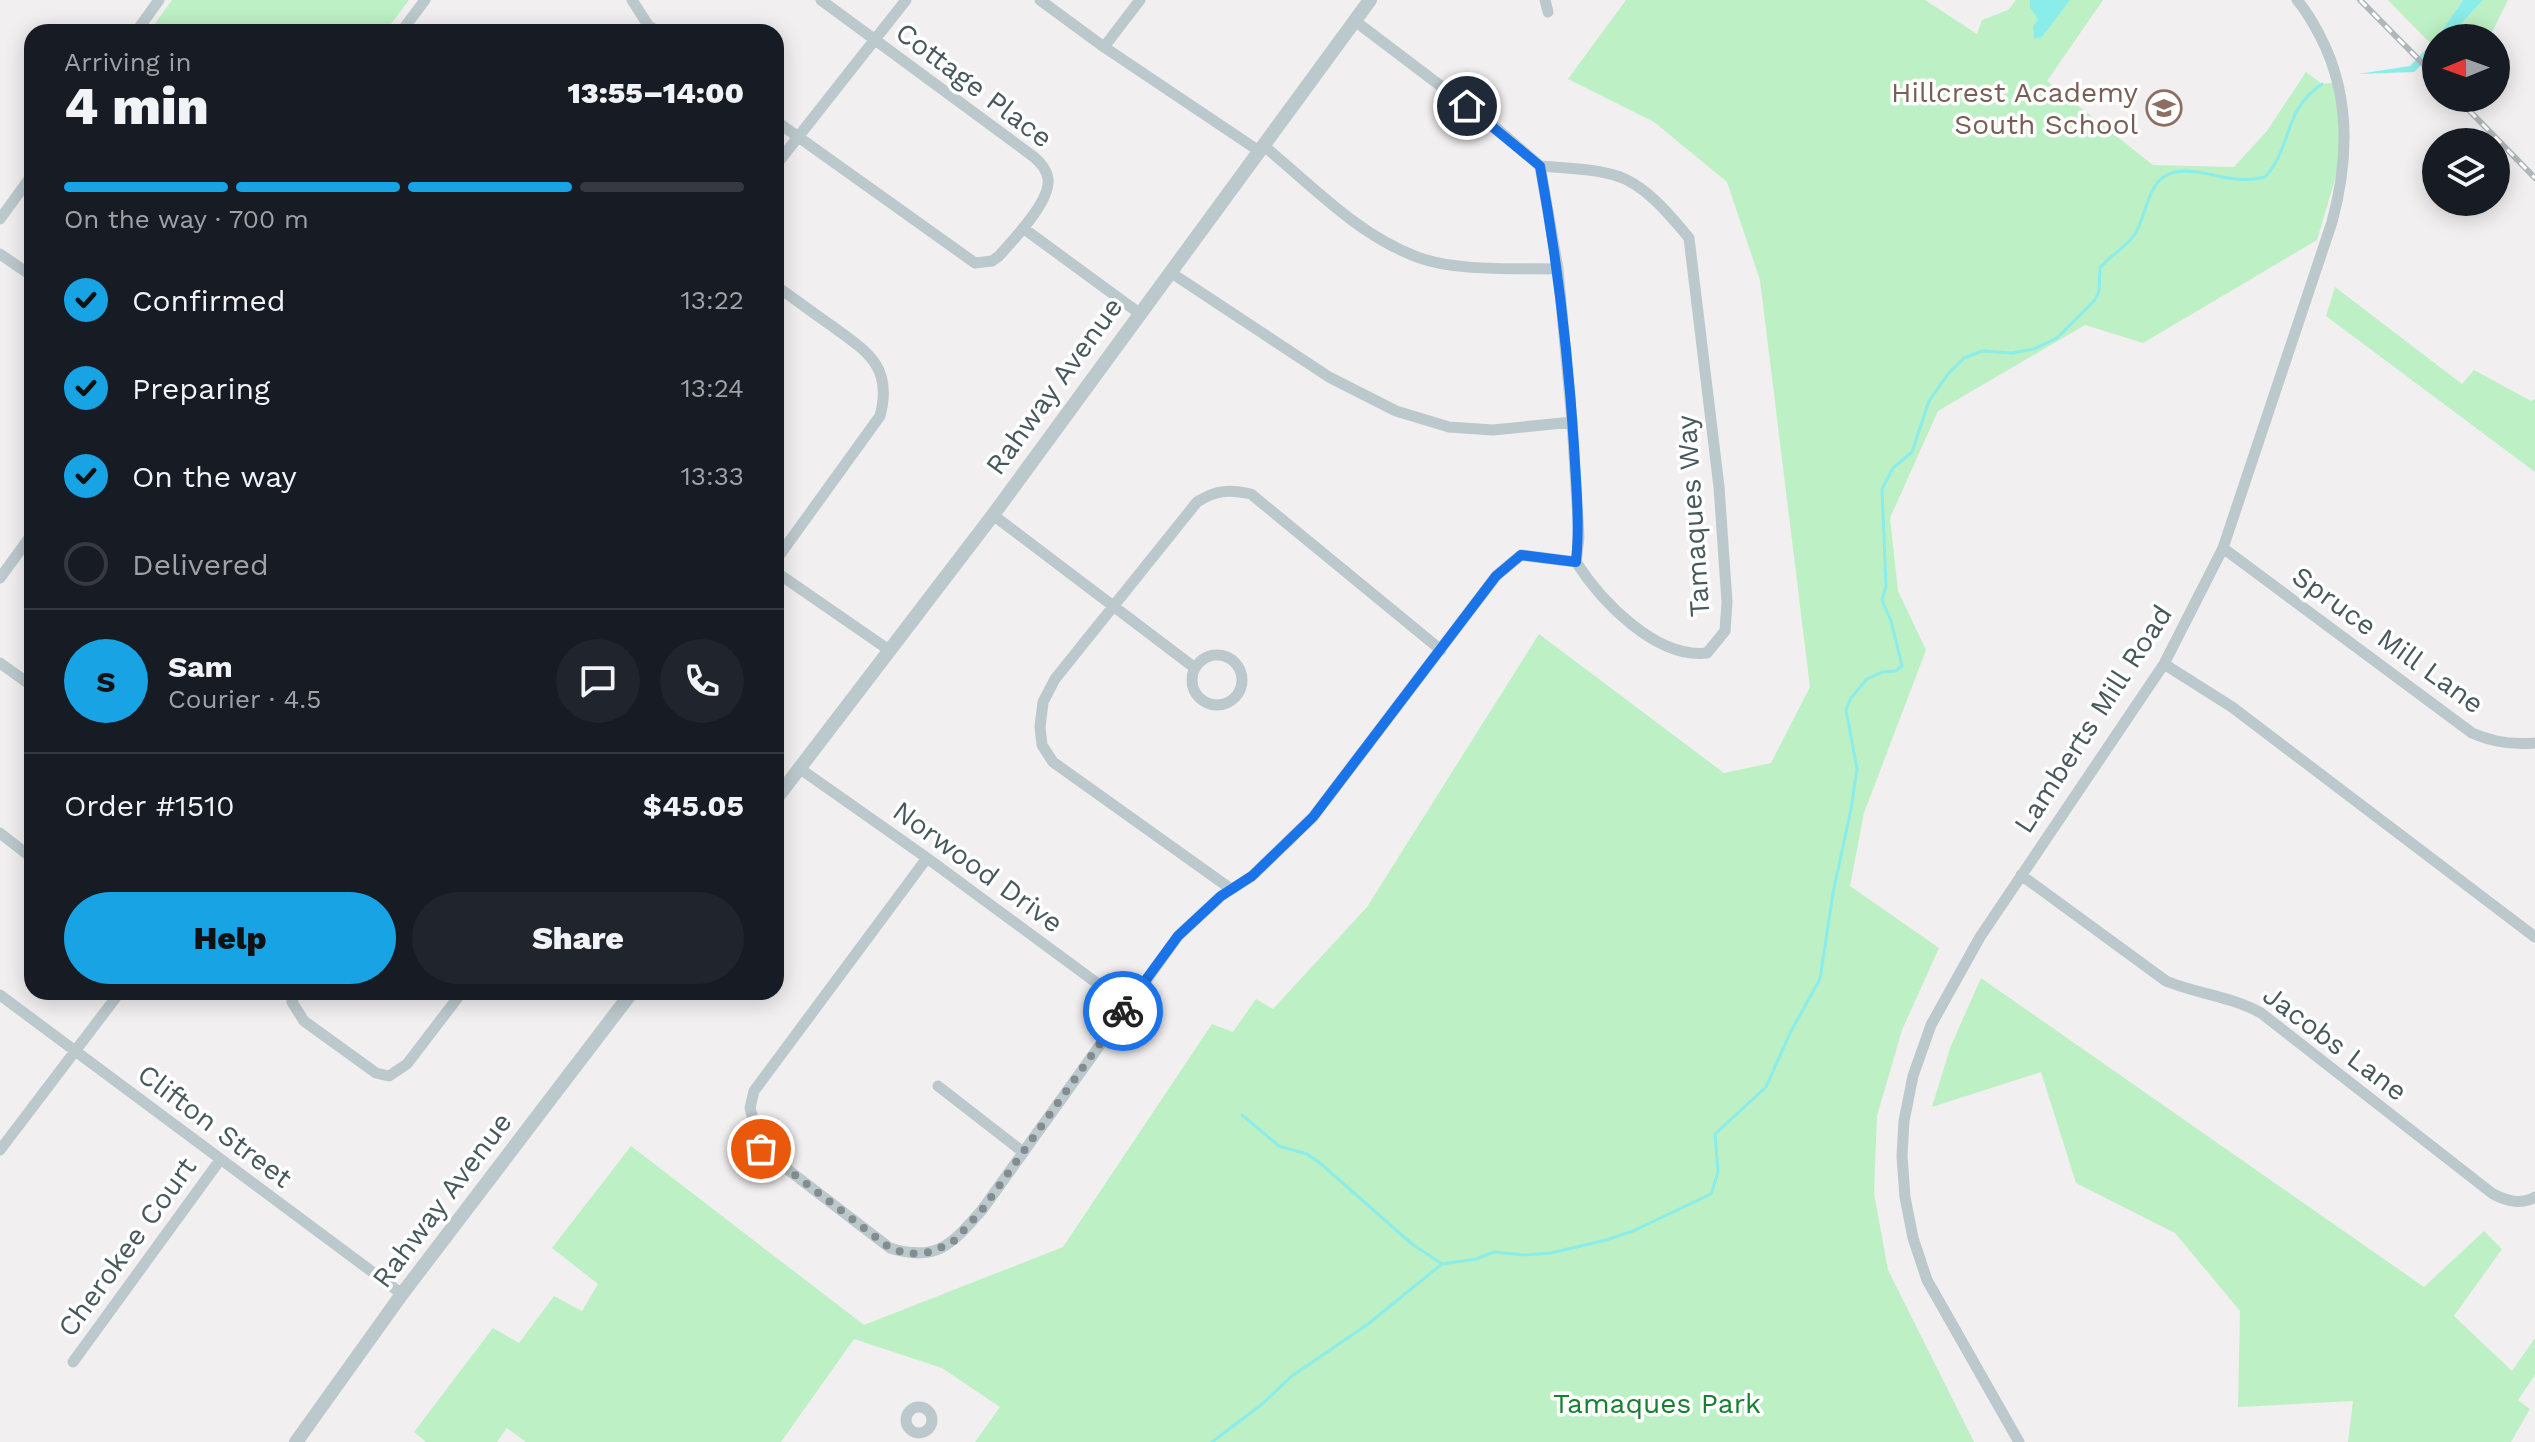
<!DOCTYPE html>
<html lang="en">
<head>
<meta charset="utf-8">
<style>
  body { margin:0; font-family:"Work Sans",sans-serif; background:#20242c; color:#f1f3f6; height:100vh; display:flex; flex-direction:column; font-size:30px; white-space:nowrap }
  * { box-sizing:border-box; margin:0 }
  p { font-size:26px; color:#9ea1a6 }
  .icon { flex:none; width:44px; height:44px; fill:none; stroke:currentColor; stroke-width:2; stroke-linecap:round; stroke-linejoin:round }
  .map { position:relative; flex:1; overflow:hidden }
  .drawer { position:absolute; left:24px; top:24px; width:760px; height:976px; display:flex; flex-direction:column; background:#171b24; border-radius:24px; box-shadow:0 4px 20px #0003 }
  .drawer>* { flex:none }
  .needle { width:52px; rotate:269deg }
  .buttons { position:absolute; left:2422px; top:24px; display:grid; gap:16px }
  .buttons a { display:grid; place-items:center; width:88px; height:88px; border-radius:50%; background:#171b24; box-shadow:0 4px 20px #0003; font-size:40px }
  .pin { position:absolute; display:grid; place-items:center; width:68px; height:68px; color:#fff; margin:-34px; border:4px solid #fff; border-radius:50%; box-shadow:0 2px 8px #0007 }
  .courier { position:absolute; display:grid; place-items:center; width:80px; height:80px; margin:-40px; border:6px solid #1a73e8; border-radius:50%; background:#fff; color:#222; box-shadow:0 2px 10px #0007 }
  .headline em { font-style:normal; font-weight:800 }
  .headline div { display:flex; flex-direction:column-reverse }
  .headline { display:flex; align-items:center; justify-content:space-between; height:136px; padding:0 40px }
  h1 { font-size:52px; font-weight:800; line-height:60px }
  .bar { display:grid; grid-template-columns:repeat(4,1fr); gap:12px 8px; align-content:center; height:96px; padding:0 40px }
  .bar i { height:10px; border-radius:6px; background:#363941 }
  .bar .selected { background:#17a3e4 }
  .bar p { grid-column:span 4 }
  .line { display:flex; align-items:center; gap:20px; padding:0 40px; border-top:2px solid #363941 }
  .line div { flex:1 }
  .round { display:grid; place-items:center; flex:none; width:84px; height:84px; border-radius:42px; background:#20242c }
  ol { padding:0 40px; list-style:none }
  li { display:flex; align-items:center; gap:24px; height:88px }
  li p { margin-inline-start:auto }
  li .icon { padding:8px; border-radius:50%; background:#17a3e4; color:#111; stroke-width:4 }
  li:last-child { color:#9ea1a6 }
  li i { width:44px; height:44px; border:4px solid #363941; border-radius:50% }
  .button { display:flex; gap:16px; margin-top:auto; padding:16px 40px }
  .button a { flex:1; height:92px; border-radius:48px; background:#17a3e4; color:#111; font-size:32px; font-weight:800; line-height:92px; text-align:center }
  .button a+a { background:#20242c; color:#f1f3f6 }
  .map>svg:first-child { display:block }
</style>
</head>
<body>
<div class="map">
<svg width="2535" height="1442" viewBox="0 0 2535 1442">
  <rect width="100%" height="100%" fill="#f2eff0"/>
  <path fill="#bdf0c4" d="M172 0H409L385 32H149Z
    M1626 0H1925L1977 34 1982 20 2008 10 2016 0H2103L2047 81 2153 165 2234 167 2267 131 2306 72 2322 84 2338 82 2346 142 2317 240 2143 343 2085 325 1938 411 1890 518 1898 591 1926 650 1864 813 1850 886 1939 948 1902 1030 1877 1116 1874 1193 1888 1270 1974 1442H975L1000 1407 942 1368 854 1339 781 1442H526L507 1428 497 1442H426L414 1432 493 1328 519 1343 554 1296 582 1311 598 1284 552 1248 631 1146 864 1325 1063 1247 1212 1024 1233 1032 1256 999 1273 1009 1367 907 1539 634 1724 773 1771 763 1810 687 1760 280 1727 182 1654 122 1568 79Z
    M2388 0H2463L2432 45Z
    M2483 0H2508L2489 38H2448Z
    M2335 287 2462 384 2474 370 2531 401 2535 399V472L2326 316Z
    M1981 978 2424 1287 2484 1231 2502 1249 2454 1316 2512 1371 2535 1338V1375L2518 1400 2530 1409 2511 1442H2348L2353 1401 2238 1407 2240 1311 2175 1233 2076 1183 2041 1072 1932 1107 1950 1048Z"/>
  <path fill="#8aede9" d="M2030 0H2070L2042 37 2034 39 2033 26 2038 20 2030 7Z
    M2463 0H2483L2448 38H2437Z
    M2436 39V50L2414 72 2358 74 2410 66Z"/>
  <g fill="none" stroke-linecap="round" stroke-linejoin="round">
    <path stroke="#8aede9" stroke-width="3" d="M1242 1115 1279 1146 1307 1154 1320 1163 1412 1244 1442 1264
      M1212 1442 1261 1405 1292 1376 1368 1324 1442 1264 1476 1259 1494 1252 1524 1255 1551 1253 1606 1240 1633 1231 1711 1194 1718 1172 1715 1134 1766 1087 1790 1033 1820 979 1833 893 1851 809 1857 769 1846 710 1851 698 1867 679 1882 672 1896 671 1902 666 1891 621 1882 600 1886 586 1882 489 1893 468 1912 452 1929 401 1948 374 1964 358 1982 351 2012 353 2034 349 2057 338 2095 300 2099 291 2100 268C2110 255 2126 248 2135 234 2150 210 2145 171 2186 171 2215 172 2234 185 2265 177 2293 147 2282 111 2322 84"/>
    <path stroke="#bbc8cc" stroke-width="11" d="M632 0 648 25 658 32
      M1040 0 1104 47 1259 151
      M1545 0 1548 12
      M1355 21 1495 127 1540 166
      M136 32 159 0
      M401 32 425 0
      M1104 47 1140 0
      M776 121 975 263 992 261 999 256C1013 240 1051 201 1048 179 1047 170 1041 163 1034 157L821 0
      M1263 145C1311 185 1358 235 1417 257 1458 272 1515 268 1558 269
      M776 165 906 0
      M1540 166 1558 269 1572 422 1579 537 1576 562
      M0 219 32 175
      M1023 228 1139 313
      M0 254 32 276
      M1170 272 1329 377 1396 411 1449 427 1493 430 1572 422
      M776 286C795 299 813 313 832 326 868 352 893 367 880 416L776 560
      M993 515 1195 668
      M2223 548 2472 733C2492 742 2513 745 2535 743
      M776 572 889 650
      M0 578 32 534
      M1192 680a25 25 0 1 1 50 0a25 25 0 1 1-50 0Z
      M0 663 32 686
      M2164 664 2232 707 2535 937
      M799 768 927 858 1128 1006
      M0 833 32 858
      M927 858 754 1091 750 1108 761 1149 890 1248C937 1263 953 1243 982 1210L1178 936 1221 896 1252 876 1313 817 1496 576 1521 555 1576 562C1601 601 1656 659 1707 653L1725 631 1727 602 1719 487 1689 238C1670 215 1644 183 1614 175 1591 168 1563 168 1540 166
      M2021 875 2166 981C2197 994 2231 996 2261 1013L2493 1194C2507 1201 2520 1205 2535 1197
      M1231 889 1053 762 1042 745 1040 727 1043 702 1055 679 1197 502C1216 490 1229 489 1251 494L1441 650
      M295 992 292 1002 304 1021 376 1073 389 1076 407 1064 462 992
      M0 995 402 1294
      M938 1086 1023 1152
      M0 1150 120 992
      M73 1362 220 1160
      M906 1420a13 13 0 1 1 26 0a13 13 0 1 1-26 0Z
      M2019 1442 1927 1280 1913 1238 1905 1197 1902 1156 1904 1121 1913 1076 1931 1025 1980 937 2164 664 2223 548 2332 222C2349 159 2351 95 2320 36 2313 23 2307 11 2297 0"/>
    <path stroke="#bbc8cc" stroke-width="14" d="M776 799 993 515 1370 0
      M296 1442 402 1294 632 992"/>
    <defs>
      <path id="rail" d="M2360 0 2436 77
        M2457 98 2535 178"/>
    </defs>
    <use href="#rail" stroke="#b1b6ba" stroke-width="6"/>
    <use href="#rail" stroke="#fff" stroke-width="3" stroke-dasharray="9" stroke-linecap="butt"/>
  </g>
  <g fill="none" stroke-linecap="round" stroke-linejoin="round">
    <path stroke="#838d90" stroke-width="8" stroke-dasharray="0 14.4" d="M761 1149 890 1248 908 1254 930 1252 952 1243 982 1210 1123 1011"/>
    <path stroke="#1a73e8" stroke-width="10" d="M1123 1011 1178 936 1221 896 1252 876 1313 817 1496 576 1521 555 1576 562C1580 523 1576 484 1574 446 1568 351 1557 259 1540 166L1467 106"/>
  </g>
  <defs>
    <symbol id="school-ring" viewBox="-11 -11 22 22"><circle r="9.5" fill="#fff" stroke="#8d6e63" stroke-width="1.5"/><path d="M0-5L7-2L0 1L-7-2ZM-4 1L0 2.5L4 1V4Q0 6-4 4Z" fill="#8d6e63"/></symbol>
  </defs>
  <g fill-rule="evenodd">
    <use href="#school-ring" x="2144" y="88" width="40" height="40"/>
  </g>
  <g text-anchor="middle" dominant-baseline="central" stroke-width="7" stroke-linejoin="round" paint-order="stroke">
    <g font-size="28" fill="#47585d" stroke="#fff">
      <text transform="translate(974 85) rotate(37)">Cottage Place</text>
      <text transform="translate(1054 386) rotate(-54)">Rahway Avenue</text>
      <text transform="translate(1693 516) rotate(-94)">Tamaques Way</text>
      <text transform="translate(2388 640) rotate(36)">Spruce Mill Lane</text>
      <text transform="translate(2093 719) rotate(-57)">Lamberts Mill Road</text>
      <text transform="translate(978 867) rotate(36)">Norwood Drive</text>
      <text transform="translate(2335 1043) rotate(37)">Jacobs Lane</text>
      <text transform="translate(215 1126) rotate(37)">Clifton Street</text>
      <text transform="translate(442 1200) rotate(-53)">Rahway Avenue</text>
      <text transform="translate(127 1247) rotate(-54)">Cherokee Court</text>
    </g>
    <g font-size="28" fill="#785e54" stroke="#fff" text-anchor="end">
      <text x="2138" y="92">Hillcrest Academy<tspan x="2138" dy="32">South School</tspan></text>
    </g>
    <g font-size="28" fill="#168031" stroke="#fff">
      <text x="1657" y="1403">Tamaques Park</text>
    </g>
  </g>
</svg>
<div class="buttons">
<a><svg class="needle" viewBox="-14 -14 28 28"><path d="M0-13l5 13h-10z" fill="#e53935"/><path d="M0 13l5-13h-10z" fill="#9ea1a6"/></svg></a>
<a><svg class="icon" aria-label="layers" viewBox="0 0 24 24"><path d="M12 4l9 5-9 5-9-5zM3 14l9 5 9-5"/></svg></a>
</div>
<div class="pin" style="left:761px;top:1149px;background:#ea580c"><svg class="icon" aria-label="bag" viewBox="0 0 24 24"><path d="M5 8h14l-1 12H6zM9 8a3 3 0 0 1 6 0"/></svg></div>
<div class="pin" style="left:1467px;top:106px;background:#1f2937"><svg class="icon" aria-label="home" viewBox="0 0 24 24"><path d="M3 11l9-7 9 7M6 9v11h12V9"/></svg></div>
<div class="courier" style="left:1123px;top:1011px"><svg class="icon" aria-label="bike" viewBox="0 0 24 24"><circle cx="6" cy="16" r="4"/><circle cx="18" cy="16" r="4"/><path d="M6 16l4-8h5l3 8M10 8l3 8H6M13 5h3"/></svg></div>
<section class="drawer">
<div class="headline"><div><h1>4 min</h1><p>Arriving in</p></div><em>13:55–14:00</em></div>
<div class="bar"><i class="selected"></i><i class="selected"></i><i class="selected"></i><i></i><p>On the way · 700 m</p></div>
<ol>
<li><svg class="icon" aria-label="check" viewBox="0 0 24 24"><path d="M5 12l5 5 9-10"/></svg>Confirmed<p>13:22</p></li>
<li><svg class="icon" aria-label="check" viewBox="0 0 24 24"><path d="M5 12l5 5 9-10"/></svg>Preparing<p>13:24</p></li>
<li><svg class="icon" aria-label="check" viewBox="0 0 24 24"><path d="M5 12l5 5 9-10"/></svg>On the way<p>13:33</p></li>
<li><i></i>Delivered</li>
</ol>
<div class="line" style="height:144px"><b class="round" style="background:#17a3e4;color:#111">S</b><div><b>Sam</b><p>Courier · 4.5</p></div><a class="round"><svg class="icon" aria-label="chat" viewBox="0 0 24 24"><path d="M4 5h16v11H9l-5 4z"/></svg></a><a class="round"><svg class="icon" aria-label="phone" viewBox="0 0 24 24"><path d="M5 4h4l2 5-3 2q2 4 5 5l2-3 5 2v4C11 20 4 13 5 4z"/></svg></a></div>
<div class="line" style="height:104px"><div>Order #1510</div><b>$45.05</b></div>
<div class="button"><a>Help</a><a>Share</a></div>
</section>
</div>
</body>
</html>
